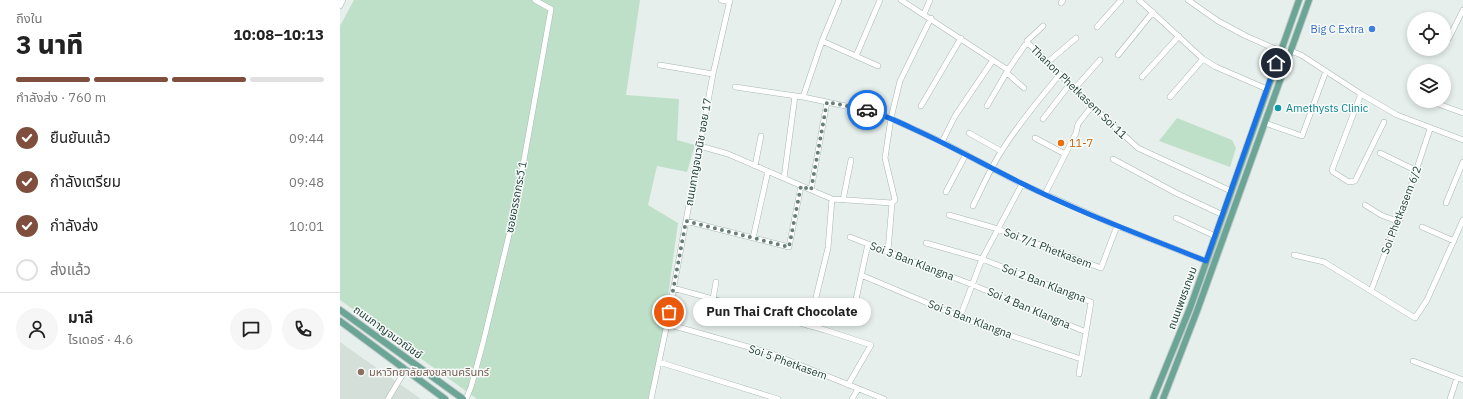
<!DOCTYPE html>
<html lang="th">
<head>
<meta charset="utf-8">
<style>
  body { margin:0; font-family:"IBM Plex Sans","Noto Sans Thai",sans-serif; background:#f6f6f6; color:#222; height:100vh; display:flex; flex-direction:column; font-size:15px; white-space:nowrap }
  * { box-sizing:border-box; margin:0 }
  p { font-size:13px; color:#767676 }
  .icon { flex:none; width:22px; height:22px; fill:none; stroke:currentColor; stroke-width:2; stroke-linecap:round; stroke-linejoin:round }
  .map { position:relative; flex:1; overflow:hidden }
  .drawer { display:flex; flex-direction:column; background:#fff; width:340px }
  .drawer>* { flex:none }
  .buttons { position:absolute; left:1067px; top:12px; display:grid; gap:8px }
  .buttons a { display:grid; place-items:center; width:44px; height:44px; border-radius:50%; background:#fff; box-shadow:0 2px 6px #0003; font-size:20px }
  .pin { position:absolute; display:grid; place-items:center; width:34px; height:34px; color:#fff; margin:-17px; border:2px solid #fff; border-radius:50%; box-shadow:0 1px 4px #0007 }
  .courier { position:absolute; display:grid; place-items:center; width:40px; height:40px; margin:-20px; border:3px solid #1a73e8; border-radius:50%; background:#fff; color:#222; box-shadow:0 1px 5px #0007 }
  .bubble { position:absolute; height:28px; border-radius:14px; background:#fff; box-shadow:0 2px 6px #0003; font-size:13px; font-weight:800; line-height:28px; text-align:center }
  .overview em { font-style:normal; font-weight:800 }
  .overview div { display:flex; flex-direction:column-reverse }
  .overview { display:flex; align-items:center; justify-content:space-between; height:68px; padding:0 16px }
  h1 { font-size:26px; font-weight:800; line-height:30px }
  .bar { display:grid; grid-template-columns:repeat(4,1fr); gap:6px 4px; align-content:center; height:48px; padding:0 16px }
  .bar i { height:5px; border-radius:3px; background:#e0e0e0 }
  .bar .on { background:#804e3d }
  .bar p { grid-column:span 4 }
  .line { display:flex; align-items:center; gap:10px; padding:0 16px; border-top:1px solid #e0e0e0 }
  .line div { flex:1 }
  .round { display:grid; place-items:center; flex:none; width:42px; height:42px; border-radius:21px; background:#f6f6f6 }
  ol { padding:0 16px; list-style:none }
  li { display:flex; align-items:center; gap:12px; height:44px }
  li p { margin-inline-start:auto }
  li .icon { padding:4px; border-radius:50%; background:#804e3d; color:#fff; stroke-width:4 }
  li:last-child { color:#767676 }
  li i { width:22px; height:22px; border:2px solid #e0e0e0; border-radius:50% }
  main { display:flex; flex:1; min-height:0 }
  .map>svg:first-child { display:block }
</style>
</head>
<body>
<main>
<section class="drawer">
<div class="overview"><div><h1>3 นาที</h1><p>ถึงใน</p></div><em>10:08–10:13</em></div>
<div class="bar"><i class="on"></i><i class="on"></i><i class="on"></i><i></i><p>กำลังส่ง · 760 m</p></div>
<ol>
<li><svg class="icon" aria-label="check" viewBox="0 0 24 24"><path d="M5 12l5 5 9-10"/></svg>ยืนยันแล้ว<p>09:44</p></li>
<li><svg class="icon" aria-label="check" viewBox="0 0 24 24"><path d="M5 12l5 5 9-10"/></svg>กำลังเตรียม<p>09:48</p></li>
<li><svg class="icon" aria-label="check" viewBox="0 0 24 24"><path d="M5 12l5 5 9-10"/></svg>กำลังส่ง<p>10:01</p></li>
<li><i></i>ส่งแล้ว</li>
</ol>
<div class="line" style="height:72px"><a class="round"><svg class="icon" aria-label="person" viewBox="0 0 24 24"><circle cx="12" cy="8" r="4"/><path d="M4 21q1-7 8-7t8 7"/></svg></a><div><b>มาลี</b><p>ไรเดอร์ · 4.6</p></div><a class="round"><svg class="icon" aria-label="chat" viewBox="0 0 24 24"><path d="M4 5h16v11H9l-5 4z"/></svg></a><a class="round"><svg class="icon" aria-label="phone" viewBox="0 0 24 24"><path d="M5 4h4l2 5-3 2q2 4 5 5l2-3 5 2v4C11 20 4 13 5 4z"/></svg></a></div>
</section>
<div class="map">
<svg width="1123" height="399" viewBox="0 0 1123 399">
  <rect width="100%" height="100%" fill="#e6efeb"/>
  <path fill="#d4dfda" d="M0 342 4 345 81 399H0Z"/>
  <path fill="#bfe0c8" d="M14 0H300L286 95 339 99 337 140 355 145 347 172 317 166 308 205 338 223 321 347 309 399H137L0 300V26Z
    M837 118 892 140 896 148 890 167 819 141Z"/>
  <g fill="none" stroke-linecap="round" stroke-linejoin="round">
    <defs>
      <path id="minor" d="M381 0 390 2
        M561 0 668 70 685 45 689 44 752 106 798 148 891 191
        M799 0 863 59 876 67 927 89
        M848 0 878 21 906 36 940 51H951L961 55 1021 94 1057 115 1123 140
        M721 3 723 0
        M0 6 3 0
        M584 14 590 0
        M757 27 781 0
        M1109 38 1123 10
        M482 41 538 66
        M687 41 703 26
        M778 55 813 12
        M516 56 540 0
        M708 62 736 38
        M320 65 373 74
        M667 73 684 88
        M802 77 839 36
        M395 87 463 97 539 113 602 142 682 184 777 226 866 261
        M735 88 760 60
        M1021 94 992 170 993 172 1009 182 1015 181 1044 122
        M463 97 482 41 499 0
        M830 97 863 59
        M1090 101 1123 113
        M581 106 621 38
        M647 106 668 70
        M703 119 730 84
        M515 122 518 108
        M925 123 962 136 986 71
        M629 133 661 151
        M695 138 725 154
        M602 142 615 116 653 60
        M360 146 388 154 492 199 552 203
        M1040 153 1077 171
        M773 159 836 193 883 215
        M415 166 421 136
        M444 178 455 96
        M471 190 487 102
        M606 192 626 154
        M705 194 736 133 738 124 752 106
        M503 200 511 160
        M1106 203 1123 162
        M1025 205 1041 215 1057 221
        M633 206C642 188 650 169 661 152 678 124 700 99 720 74
        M609 215 658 229 761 268 777 226
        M836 218 875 236
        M346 221 449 247 461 186
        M1082 227 1114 241
        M510 237 633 285 746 332
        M413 238 428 171
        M586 243 642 259 751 302 739 374
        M548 251 552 203 555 200 545 158 551 118 560 81 591 18
        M954 255 984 262 1075 318 1087 300 1123 220
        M521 275 642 326 741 359
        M333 288 485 330 531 345 508 385
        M1031 291 1057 221 1060 219 1090 129
        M373 299 376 282
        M515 304 528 244
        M620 317 642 259 682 184
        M327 324 430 353 544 399
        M469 326 488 248 492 199
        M1073 361 1123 380
        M319 362 438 399
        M48 399 66 369
        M126 399 131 387 143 343 175 210 211 9 195 0
        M311 399 327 324 373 74 390 0
        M512 399 518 389
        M1110 399 1117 378"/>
      <path id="major" d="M0 310 123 399
        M0 321 105 399
        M813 399 850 308 959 0
        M823 399 857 311 969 0"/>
    </defs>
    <use href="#minor" stroke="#a8b8b2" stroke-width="6"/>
    <use href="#major" stroke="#c2cac8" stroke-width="8"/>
    <use href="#minor" stroke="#fff" stroke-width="5"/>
    <use href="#major" stroke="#6aa596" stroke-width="6"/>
  </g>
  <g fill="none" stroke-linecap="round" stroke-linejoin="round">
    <path stroke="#687f78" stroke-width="4" stroke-dasharray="0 7.2" d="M329 312 346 221 449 247 461 186 471 190 487 102 527 110"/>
    <path stroke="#1a73e8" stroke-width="5" d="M527 110C545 115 561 123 578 131 613 147 647 166 681 183 741 213 804 236 866 261L936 63"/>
  </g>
  <circle fill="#3f7fe0" stroke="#f7fbf9" stroke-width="1.5" cx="1032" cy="29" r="4"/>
  <circle fill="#0f9aa8" stroke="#f7fbf9" stroke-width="1.5" cx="938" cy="108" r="4"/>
  <circle fill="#e8710a" stroke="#f7fbf9" stroke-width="1.5" cx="721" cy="143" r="4"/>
  <circle fill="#8d6e63" stroke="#f7fbf9" stroke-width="1.5" cx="21" cy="372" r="4"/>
  <g text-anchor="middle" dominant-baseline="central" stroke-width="3" stroke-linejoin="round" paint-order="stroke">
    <g font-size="11" fill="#366cbe" stroke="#f7fbf9" text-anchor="end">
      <text x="1024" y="29">Big C Extra</text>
    </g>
    <g font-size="11" fill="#24423a" stroke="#f7fbf9">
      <text transform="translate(739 92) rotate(44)">Thanon Phetkasem Soi 11</text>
      <text transform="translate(358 152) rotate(-80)">ถนนกาญจนวนิช ซอย 17</text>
      <text transform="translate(176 197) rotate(-79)">ซอยอรรถกระวี 1</text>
      <text transform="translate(1061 210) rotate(-69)">Soi Phetkasem 6/2</text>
      <text transform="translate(708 248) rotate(21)">Soi 7/1 Phetkasem</text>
      <text transform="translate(572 261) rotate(21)">Soi 3 Ban Klangna</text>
      <text transform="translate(704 283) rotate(21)">Soi 2 Ban Klangna</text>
      <text transform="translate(842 298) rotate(-70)">ถนนเพชรเกษม</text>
      <text transform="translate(689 308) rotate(23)">Soi 4 Ban Klangna</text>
      <text transform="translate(630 319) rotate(21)">Soi 5 Ban Klangna</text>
      <text transform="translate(48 332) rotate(36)">ถนนกาญจนวณิชย์</text>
      <text transform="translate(448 362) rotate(20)">Soi 5 Phetkasem</text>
    </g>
    <g font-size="11" fill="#0d838f" stroke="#f7fbf9" text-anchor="start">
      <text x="946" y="108">Amethysts Clinic</text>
    </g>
    <g font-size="11" fill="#c56008" stroke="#f7fbf9" text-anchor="start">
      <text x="729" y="143">11-7</text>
    </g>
    <g font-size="11" fill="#785e54" stroke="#f7fbf9" text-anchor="start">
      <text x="29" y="372">มหาวิทยาลัยสงขลานครินทร์</text>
    </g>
  </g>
</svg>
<div class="buttons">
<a><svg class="icon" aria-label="locate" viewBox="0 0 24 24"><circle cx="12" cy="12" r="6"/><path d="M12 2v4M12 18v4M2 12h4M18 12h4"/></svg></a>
<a><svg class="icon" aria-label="layers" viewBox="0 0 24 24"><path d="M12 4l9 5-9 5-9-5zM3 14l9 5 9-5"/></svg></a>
</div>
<div class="pin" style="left:329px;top:312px;background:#ea580c"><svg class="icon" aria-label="bag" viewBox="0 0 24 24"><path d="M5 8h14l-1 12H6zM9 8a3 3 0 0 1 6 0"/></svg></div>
<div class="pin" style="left:936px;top:63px;background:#1f2937"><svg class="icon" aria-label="home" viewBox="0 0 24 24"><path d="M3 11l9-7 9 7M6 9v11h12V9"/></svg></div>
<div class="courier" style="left:527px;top:110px"><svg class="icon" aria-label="car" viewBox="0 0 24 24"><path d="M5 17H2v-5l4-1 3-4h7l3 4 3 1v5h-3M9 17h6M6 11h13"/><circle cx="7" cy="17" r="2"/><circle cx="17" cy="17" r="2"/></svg></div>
<div class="bubble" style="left:353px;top:298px;width:178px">Pun Thai Craft Chocolate</div>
</div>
</main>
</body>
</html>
